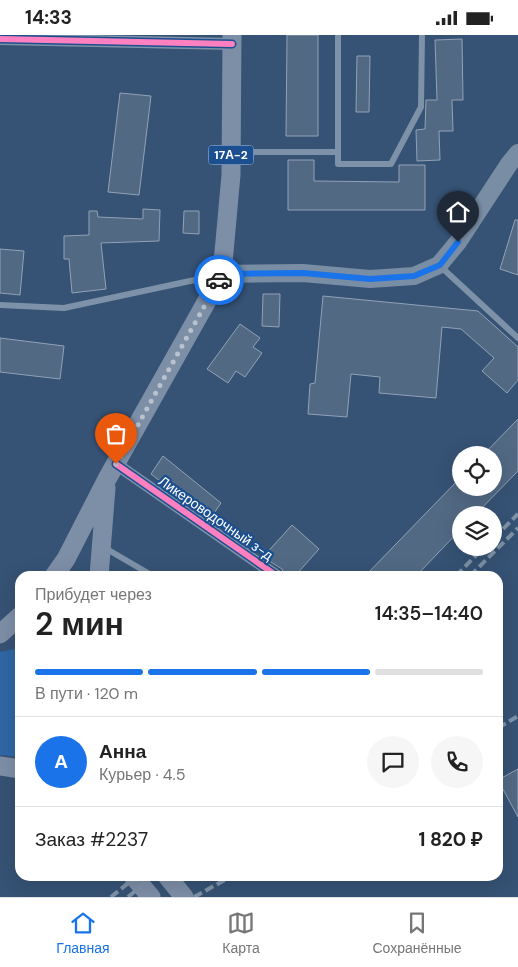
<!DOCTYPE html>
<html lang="ru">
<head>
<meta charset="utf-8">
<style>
  body { margin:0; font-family:"DM Sans",sans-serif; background:#f6f6f6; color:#222; height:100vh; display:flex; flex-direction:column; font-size:19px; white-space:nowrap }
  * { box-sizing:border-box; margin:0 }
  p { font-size:16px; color:#767676 }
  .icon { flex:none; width:28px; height:28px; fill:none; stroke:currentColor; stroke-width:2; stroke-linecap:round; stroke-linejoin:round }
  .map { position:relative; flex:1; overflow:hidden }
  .details { position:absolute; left:15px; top:536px; width:488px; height:310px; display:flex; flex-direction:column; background:#fff; border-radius:15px; box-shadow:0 5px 20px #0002 }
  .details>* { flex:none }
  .buttons { position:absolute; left:452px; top:411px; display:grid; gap:10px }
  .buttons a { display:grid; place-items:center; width:50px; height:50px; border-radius:50%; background:#fff; box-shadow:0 5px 20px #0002; font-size:25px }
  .pin { position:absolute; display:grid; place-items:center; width:42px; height:42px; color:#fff; margin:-51px -21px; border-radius:50% 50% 50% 0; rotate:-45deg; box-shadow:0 0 5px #0007 }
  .pin .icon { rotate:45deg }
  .courier { position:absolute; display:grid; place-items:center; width:50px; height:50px; margin:-25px; border:4px solid #1a73e8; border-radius:50%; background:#fff; color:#222; box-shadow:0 1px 6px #0007 }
  .headline em { font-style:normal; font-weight:600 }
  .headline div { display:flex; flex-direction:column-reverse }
  .headline { display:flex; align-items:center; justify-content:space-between; height:85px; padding:0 20px }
  h1 { font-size:32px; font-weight:600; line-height:38px }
  .bar { display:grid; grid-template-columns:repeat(4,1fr); gap:8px 5px; align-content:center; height:60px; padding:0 20px }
  .bar i { height:6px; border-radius:4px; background:#e0e0e0 }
  .bar .current { background:#1a73e8 }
  .bar p { grid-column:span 4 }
  .line { display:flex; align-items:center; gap:12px; padding:0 20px; border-top:1px solid #e0e0e0 }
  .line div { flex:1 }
  .round { display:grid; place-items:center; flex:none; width:52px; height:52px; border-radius:26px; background:#f6f6f6 }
  .status { display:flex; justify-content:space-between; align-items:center; height:35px; padding:0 25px; background:#fff; direction:ltr }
  .status svg { height:14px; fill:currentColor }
  .menu { display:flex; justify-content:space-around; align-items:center; height:70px; border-top:1px solid #e0e0e0; background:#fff; font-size:14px; color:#767676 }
  .menu a { display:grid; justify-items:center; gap:2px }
  .menu .current { color:#1a73e8 }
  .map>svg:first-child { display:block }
</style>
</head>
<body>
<div class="status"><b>14:33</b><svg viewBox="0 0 49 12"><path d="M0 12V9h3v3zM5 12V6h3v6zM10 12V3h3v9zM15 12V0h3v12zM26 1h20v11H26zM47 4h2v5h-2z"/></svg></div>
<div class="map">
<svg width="518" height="862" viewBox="0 0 518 862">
  <rect width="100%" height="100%" fill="#365274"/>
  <path fill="#2f66a5" d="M20 613V722L0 720V617Z"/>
  <path fill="#526984" stroke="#92a2b6" d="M287 0H318V101H286Z
    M462 4 463 65H452L453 96H439L440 125 417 126 416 95 425 94 426 65H437L435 5Z
    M357 21H370L369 77H356Z
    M120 58 151 61 139 160 108 157Z
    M288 125H314V146L399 147V130H425V175H288Z
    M143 174 160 175 159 206 101 208 106 254 72 258 69 224H64V201L89 200V176H97L98 182 143 184Z
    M184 176H199V199L183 198Z
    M515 185H518V240L500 234Z
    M0 214 24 216 20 260 0 258Z
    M263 259H280L279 292 262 291Z
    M323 261 478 276 518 312V345L507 358 482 336 494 323 461 294 442 292 436 363 379 358 380 342 351 339 347 382 308 379 310 349 315 348Z
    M240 289 260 303 253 312 262 318 245 342 236 336 228 348 207 334Z
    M0 303 64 311 60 344 0 337Z
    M518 384V436L475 480H461V494L416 541H365L461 442V452H494V420H483Z
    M163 421 221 468 210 484 151 439Z
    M292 490 319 514 295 541H285L282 534 263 522Z
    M518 734V782L498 745Z"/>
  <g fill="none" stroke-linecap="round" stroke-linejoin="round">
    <path stroke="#7d92a8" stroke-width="6" d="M338 0V129H391L421 72 422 0
      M232 117H338
      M440 231 518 303
      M0 270 64 273 218 240
      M105 513 153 541"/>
    <path stroke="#7d92a8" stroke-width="12" d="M0 4 232 9
      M116 429 277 541"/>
    <path stroke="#798da4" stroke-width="18" d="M222 239 303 238 370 244 414 241 439 230 458 207 509 129 518 118"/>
    <path stroke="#7d8ea7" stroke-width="19" d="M54 541 66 524 107 444 222 239 231 140 232 0
      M99 541 106 453
      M0 599 20 581
      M0 731 20 734
      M133 841 151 862
      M167 841 184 862"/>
    <path stroke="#7e92a7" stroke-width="4" stroke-dasharray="9 4" stroke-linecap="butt" d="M494 503 518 479
      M456 541 484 512
      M470 541 518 493
      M498 693 518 681
      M111 862 137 841
      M128 862 153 841
      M194 862 232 841"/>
    <defs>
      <path id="cycleway" d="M0 4 232 9
        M116 429 277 541"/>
    </defs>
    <use href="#cycleway" stroke="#1b4f8f" stroke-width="9"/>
    <use href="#cycleway" stroke="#ff80c0" stroke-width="6"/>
  </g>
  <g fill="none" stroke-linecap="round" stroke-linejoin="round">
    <path stroke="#b9c2ce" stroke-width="5" stroke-dasharray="0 9" d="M116 429 219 245"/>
    <path stroke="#1a73e8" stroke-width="6" d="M219 245 222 239 303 238 370 244 414 241 440 230 458 207"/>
  </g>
  <g text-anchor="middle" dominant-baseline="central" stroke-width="4.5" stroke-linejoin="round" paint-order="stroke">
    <rect fill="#1b4f8f" stroke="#bbcadd" stroke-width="1" x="208.5" y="110.5" width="45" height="19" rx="4"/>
    <g font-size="12" font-weight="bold" fill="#fff">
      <text x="231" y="120">17А-2</text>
    </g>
    <g font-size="14" fill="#fff" stroke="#1b4f8f">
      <text transform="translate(216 483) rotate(35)">Ликероводочный з-д</text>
    </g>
  </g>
</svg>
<div class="buttons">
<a><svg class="icon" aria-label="locate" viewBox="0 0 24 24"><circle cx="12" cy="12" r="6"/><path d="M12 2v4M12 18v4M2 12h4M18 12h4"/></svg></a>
<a><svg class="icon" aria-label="layers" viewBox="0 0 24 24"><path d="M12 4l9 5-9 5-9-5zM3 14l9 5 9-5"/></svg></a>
</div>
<div class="pin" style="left:116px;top:429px;background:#ea580c"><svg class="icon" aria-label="bag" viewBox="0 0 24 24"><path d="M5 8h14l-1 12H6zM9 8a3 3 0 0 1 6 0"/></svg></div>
<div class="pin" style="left:458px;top:207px;background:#1f2937"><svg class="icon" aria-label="home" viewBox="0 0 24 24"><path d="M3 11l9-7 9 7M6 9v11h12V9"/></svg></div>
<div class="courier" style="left:219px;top:245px"><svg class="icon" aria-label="car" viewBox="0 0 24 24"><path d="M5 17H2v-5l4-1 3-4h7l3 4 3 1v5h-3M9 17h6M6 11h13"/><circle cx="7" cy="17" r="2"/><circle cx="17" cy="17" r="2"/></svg></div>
<section class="details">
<div class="headline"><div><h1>2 мин</h1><p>Прибудет через</p></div><em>14:35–14:40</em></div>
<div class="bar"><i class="current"></i><i class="current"></i><i class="current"></i><i></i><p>В пути · 120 m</p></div>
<div class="line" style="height:90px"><b class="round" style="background:#1a73e8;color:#fff">А</b><div><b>Анна</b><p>Курьер · 4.5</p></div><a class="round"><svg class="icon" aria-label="chat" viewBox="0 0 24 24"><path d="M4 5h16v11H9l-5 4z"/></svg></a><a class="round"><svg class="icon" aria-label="phone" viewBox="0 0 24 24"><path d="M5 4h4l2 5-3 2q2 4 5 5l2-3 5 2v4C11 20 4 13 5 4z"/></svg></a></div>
<div class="line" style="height:65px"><div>Заказ #2237</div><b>1 820 ₽</b></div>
</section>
</div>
<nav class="menu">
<a class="current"><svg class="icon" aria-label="home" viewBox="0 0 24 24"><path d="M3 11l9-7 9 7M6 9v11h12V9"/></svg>Главная</a>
<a><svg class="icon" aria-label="map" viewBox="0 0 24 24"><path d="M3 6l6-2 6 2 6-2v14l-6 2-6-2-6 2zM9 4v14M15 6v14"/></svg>Карта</a>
<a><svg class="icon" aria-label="saved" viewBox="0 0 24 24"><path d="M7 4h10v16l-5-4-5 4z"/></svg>Сохранённые</a>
</nav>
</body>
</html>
